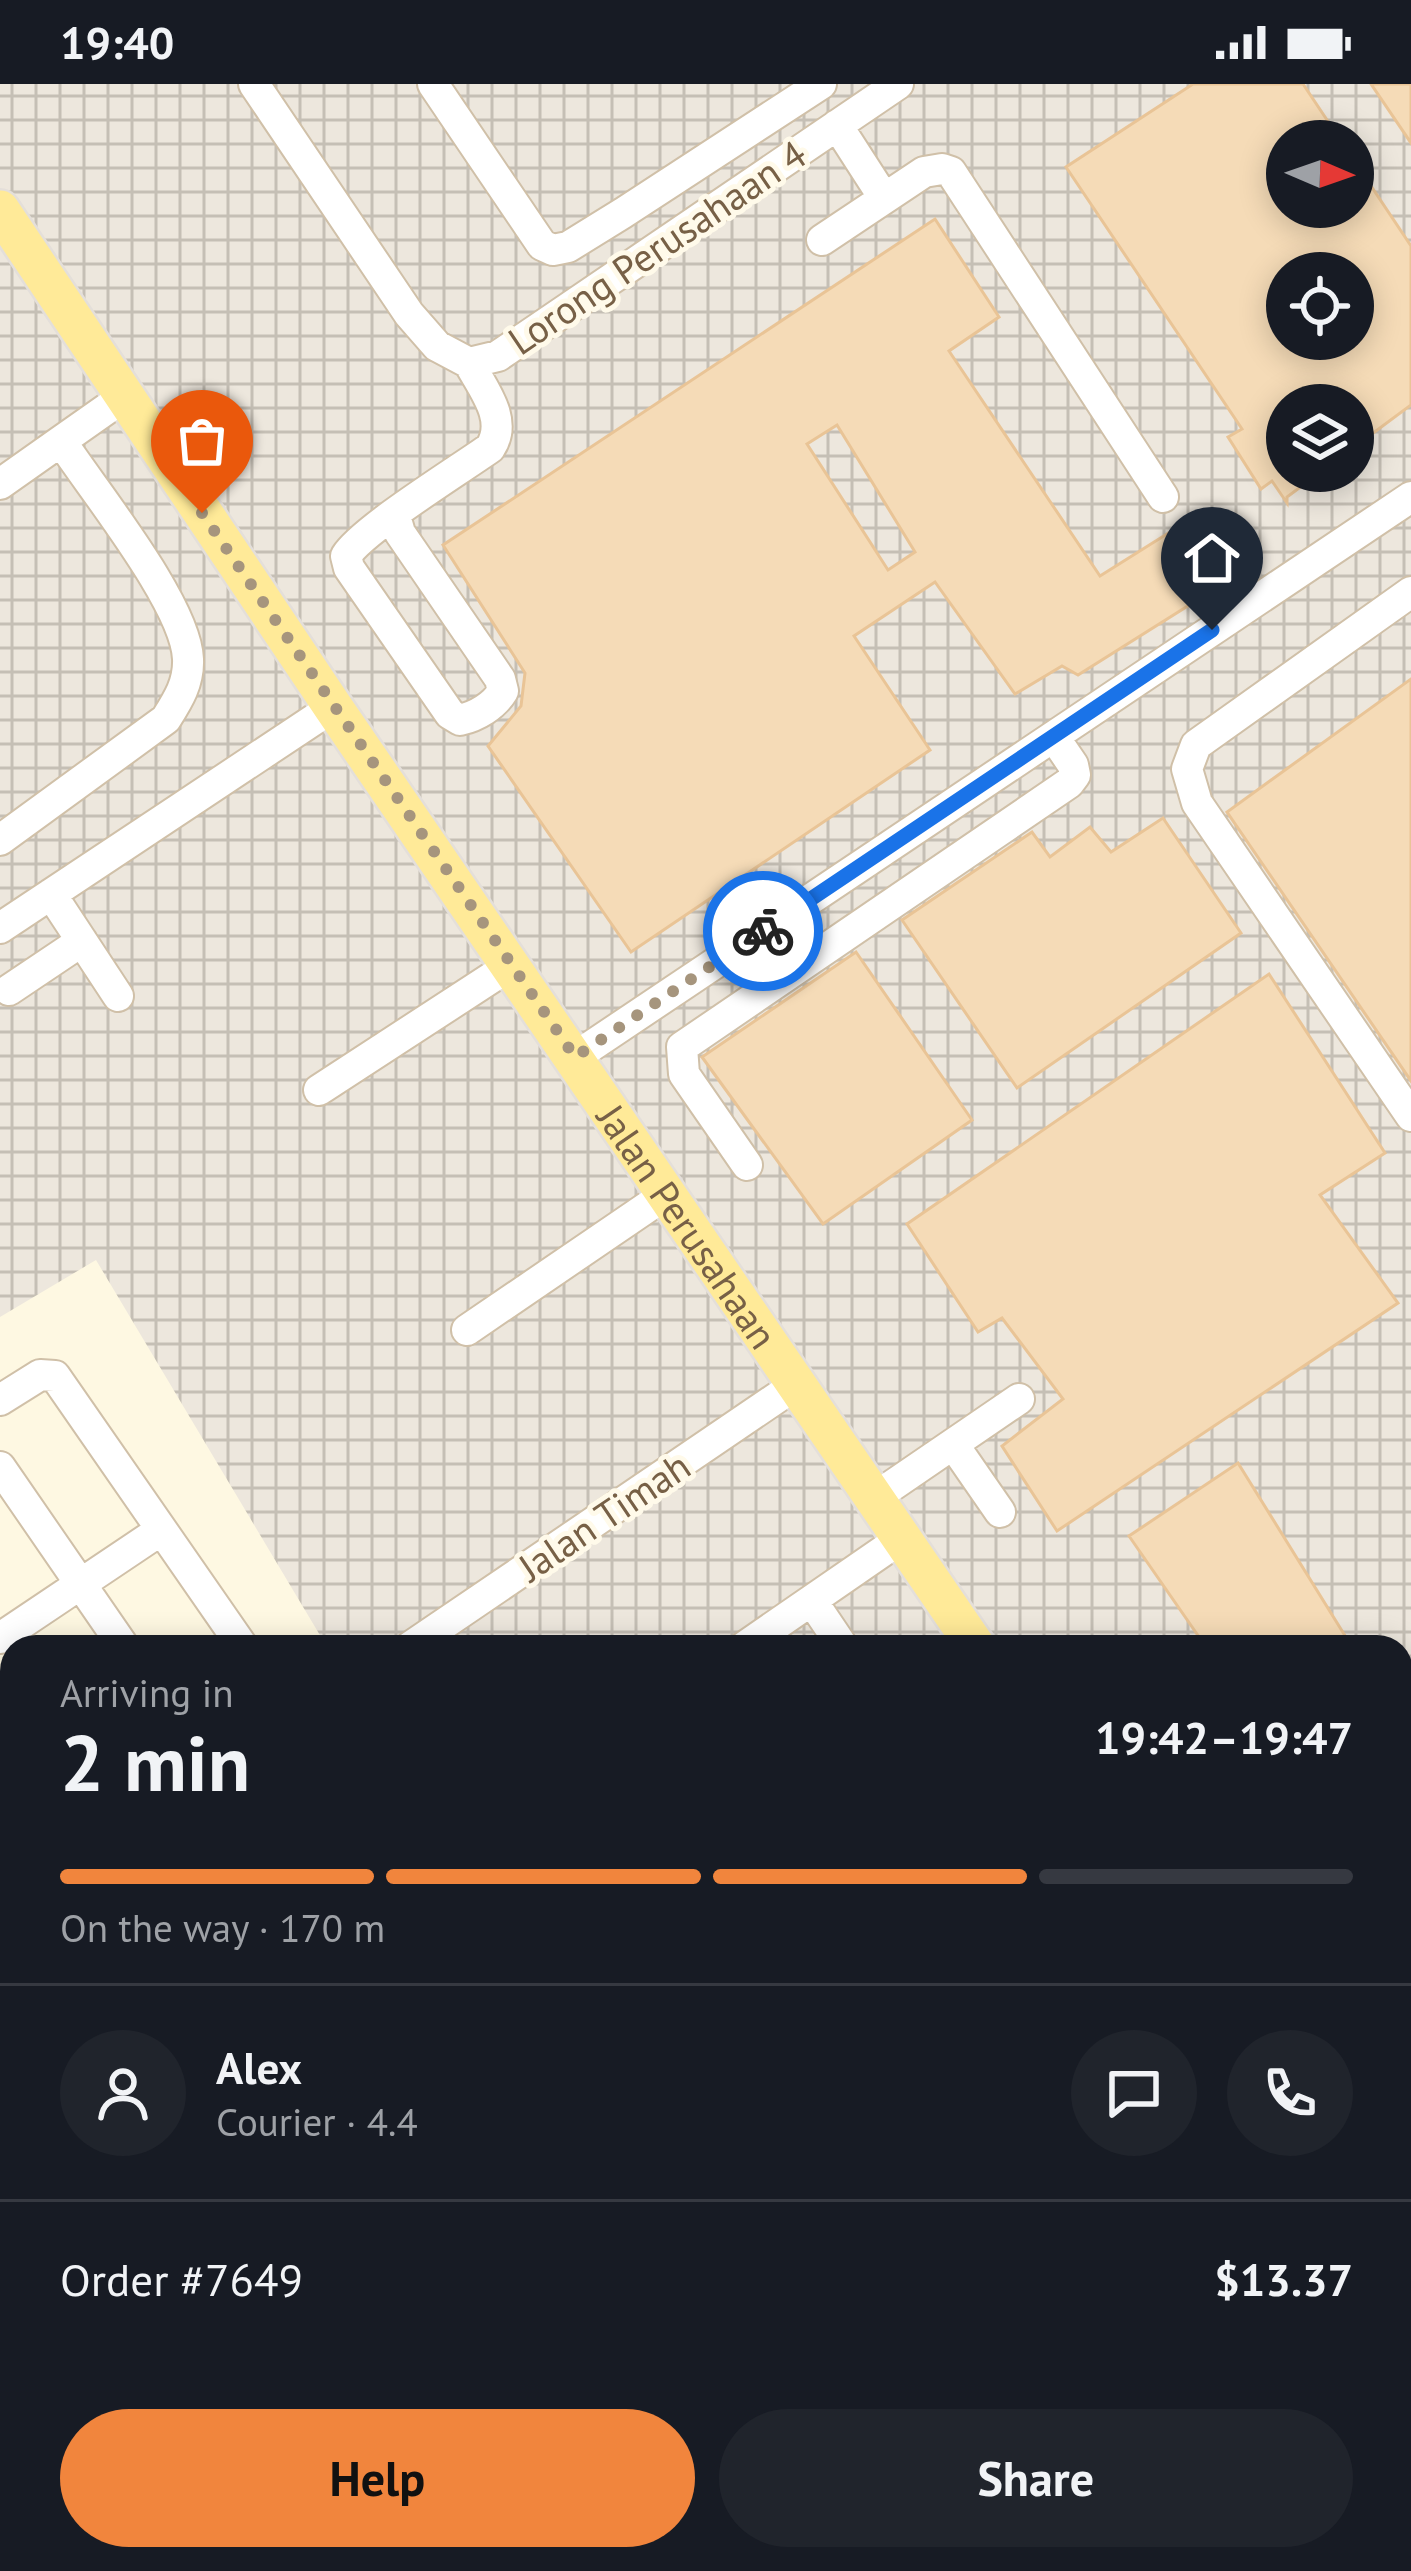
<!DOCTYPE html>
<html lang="en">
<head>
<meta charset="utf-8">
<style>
  body { margin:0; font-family:"PT Sans",sans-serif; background:#20242c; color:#f1f3f6; height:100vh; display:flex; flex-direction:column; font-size:45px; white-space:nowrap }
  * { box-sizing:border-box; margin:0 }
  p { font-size:39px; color:#9ea1a6 }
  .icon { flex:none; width:66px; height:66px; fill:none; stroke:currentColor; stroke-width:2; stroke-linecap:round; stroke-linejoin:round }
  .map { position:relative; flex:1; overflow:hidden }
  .drawer { position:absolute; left:0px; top:1551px; width:1413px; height:936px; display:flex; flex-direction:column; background:#171b24; border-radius:36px 36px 0 0; box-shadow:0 6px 30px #0003 }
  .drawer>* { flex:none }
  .needle { width:78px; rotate:92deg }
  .fabs { position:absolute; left:1266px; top:36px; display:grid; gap:24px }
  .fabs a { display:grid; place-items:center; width:108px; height:108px; border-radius:50%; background:#171b24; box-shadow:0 6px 30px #0003; font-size:60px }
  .pin { position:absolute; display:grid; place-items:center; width:102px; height:102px; color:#fff; margin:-123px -51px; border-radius:50% 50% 50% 0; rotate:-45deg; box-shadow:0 0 12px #0007 }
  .pin .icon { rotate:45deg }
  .courier { position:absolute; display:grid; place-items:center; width:120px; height:120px; margin:-60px; border:9px solid #1a73e8; border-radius:50%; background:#fff; color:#222; box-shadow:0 3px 15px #0007 }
  .summary em { font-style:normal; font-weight:800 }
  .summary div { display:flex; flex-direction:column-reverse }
  .summary { display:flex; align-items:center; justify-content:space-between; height:204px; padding:0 60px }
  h1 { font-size:78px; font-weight:800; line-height:90px }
  .bar { display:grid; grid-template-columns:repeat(4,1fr); gap:18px 12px; align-content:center; height:144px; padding:0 60px }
  .bar i { height:15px; border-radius:9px; background:#363941 }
  .bar .current { background:#f1853d }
  .bar p { grid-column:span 4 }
  .line { display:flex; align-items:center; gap:30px; padding:0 60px; border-top:3px solid #363941 }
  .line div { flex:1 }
  .round { display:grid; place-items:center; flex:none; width:126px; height:126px; border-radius:63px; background:#20242c }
  .primary-button { display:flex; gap:24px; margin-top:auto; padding:24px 60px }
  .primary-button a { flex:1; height:138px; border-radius:72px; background:#f1853d; color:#111; font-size:48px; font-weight:800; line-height:138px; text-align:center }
  .primary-button a+a { background:#20242c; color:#f1f3f6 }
  .status { display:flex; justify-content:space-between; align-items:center; height:84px; padding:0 60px; background:#171b24; direction:ltr }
  .status svg { height:33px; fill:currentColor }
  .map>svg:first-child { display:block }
</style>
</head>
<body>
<div class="status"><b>19:40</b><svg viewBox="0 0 49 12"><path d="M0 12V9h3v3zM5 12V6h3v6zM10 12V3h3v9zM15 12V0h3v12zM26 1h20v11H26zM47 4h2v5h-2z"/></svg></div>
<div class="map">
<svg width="1411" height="2487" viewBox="0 0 1411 2487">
  <defs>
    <pattern id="industrial-grid" width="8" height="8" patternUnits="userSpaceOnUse" patternTransform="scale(3)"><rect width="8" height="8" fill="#ede7dd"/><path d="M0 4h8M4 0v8" fill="none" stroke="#c5bfb5"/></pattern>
  </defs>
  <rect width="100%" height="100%" fill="#fef8e2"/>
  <path fill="url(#industrial-grid)" fill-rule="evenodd" d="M0 0H1411V1771L1401 1780V1563H327L96 1176 0 1233ZM1287 57H1353V123H1287ZM1287 189H1353V255H1287ZM1287 321H1353V387H1287Z
    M12 1873V2360L0 2365V1882Z"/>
  <path fill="#f5dbb7" stroke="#e9c496" stroke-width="3" fill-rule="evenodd" d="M1193 0H1303L1341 57H1287V123H1353V75L1411 162V321L1353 364V321H1287V387H1322L1287 413V419L1272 397 1261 405 1228 353 1242 345 1066 83ZM1287 189H1353V255H1287Z
    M1371 0H1411V59Z
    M935 135 999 233 949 267 1100 492 1170 448 1210 508 1078 591 1062 582 1015 610 935 498 854 552 930 666 631 868 488 662 521 622 525 589 443 461ZM837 341 915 468 888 486 807 360Z
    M1411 595V997L1227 728Z
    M1163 734 1241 849 1017 1004 902 836 1032 748 1050 773 1090 743 1111 768Z
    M856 868 972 1036 823 1140 702 973Z
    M1269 890 1385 1069 1320 1111 1398 1219 1057 1447 1002 1362 1063 1315 1002 1234 978 1248 907 1140Z
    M1238 1379 1352 1563H1206L1129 1452Z"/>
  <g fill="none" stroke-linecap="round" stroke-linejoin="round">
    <defs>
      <path id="minor" d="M254 0 409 230 437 262 469 279 498 272 898 0
        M433 0 542 161 553 166 568 163 623 129 821 0
        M837 41 884 114
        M822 156 924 88 942 85 951 88 1163 413
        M0 400 61 357
        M395 432 400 449 500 595 503 607C494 622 477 632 460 636L450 630 349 484 346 472C362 446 459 386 490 364 509 336 483 305 469 279
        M1411 508 1196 661 1187 685 1197 719 1411 1032
        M0 756 166 635C178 616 189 599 188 575 186 520 93 406 61 357L125 312
        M51 810 118 912
        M0 844 333 623
        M9 906 82 857
        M575 973 1411 413
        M319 1006 511 881
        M747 1081 684 990 682 963 1069 699 1075 691 1073 681 1054 653
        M467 1246 668 1109
        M0 1316 40 1291 55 1292 243 1563
        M953 1360 1000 1428
        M0 1383 124 1563
        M874 1414 1019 1315
        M812 1517 843 1563
        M0 1554 161 1446
        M410 1563 797 1300
        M744 1563 902 1454
        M0 1736 12 1754
        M1401 1824 1411 1815
        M0 1841 12 1833
        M0 1911 12 1929
        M0 2116 12 2134
        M0 2336 12 2332
        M0 2421 12 2417
        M92 2475 96 2487
        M134 2487 166 2475
        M410 2487 441 2475"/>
      <g id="major">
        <path id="s1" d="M0 126 333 623 976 1563"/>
        <path d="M1401 2195 1411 2209"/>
      </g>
    </defs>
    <use href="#minor" stroke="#d0c0a8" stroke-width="34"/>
    <use href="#major" stroke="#e4dfda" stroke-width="44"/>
    <use href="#minor" stroke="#fff" stroke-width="30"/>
    <use href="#major" stroke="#ffea98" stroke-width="39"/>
  </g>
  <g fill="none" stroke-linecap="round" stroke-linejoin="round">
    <path stroke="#a6957d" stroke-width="12" stroke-dasharray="0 21.6" d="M202 429 575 973 763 847"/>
    <path stroke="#1a73e8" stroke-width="15" d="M763 847 1212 546"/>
  </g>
  <g text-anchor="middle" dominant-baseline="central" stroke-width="10" stroke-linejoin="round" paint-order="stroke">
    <g font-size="39" fill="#776046" stroke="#fffaea">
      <text transform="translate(657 163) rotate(-34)">Lorong Perusahaan 4</text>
      <text stroke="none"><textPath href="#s1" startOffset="1227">Jalan Perusahaan</textPath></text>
      <text transform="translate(604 1432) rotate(-34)">Jalan Timah</text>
    </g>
  </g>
</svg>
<div class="fabs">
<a><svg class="needle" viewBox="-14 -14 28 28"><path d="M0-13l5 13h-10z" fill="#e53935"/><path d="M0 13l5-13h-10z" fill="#9ea1a6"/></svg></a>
<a><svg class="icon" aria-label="locate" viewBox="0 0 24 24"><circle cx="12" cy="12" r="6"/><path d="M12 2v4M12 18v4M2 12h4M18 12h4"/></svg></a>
<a><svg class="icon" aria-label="layers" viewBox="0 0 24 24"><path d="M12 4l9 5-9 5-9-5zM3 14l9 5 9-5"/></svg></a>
</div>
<div class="pin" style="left:202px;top:429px;background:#ea580c"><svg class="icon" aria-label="bag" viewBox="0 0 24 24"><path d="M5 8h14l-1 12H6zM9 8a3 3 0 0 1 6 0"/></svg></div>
<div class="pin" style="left:1212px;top:546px;background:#1f2937"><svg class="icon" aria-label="home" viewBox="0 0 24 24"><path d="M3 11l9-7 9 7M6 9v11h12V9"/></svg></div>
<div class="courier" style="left:763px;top:847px"><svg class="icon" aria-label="bike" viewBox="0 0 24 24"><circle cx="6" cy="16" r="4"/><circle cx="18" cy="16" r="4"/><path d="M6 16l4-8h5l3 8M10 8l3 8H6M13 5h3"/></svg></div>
<section class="drawer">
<div class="summary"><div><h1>2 min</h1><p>Arriving in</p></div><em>19:42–19:47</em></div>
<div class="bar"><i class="current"></i><i class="current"></i><i class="current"></i><i></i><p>On the way · 170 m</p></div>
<div class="line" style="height:216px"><a class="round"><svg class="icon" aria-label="person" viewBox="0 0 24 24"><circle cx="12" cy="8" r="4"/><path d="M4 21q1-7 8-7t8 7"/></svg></a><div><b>Alex</b><p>Courier · 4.4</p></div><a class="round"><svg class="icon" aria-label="chat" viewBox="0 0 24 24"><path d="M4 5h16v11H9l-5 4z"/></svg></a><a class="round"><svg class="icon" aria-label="phone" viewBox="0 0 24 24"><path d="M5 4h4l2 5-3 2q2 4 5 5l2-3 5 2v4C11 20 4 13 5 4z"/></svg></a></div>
<div class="line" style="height:156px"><div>Order #7649</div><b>$13.37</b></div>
<div class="primary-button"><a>Help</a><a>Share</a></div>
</section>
</div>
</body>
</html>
